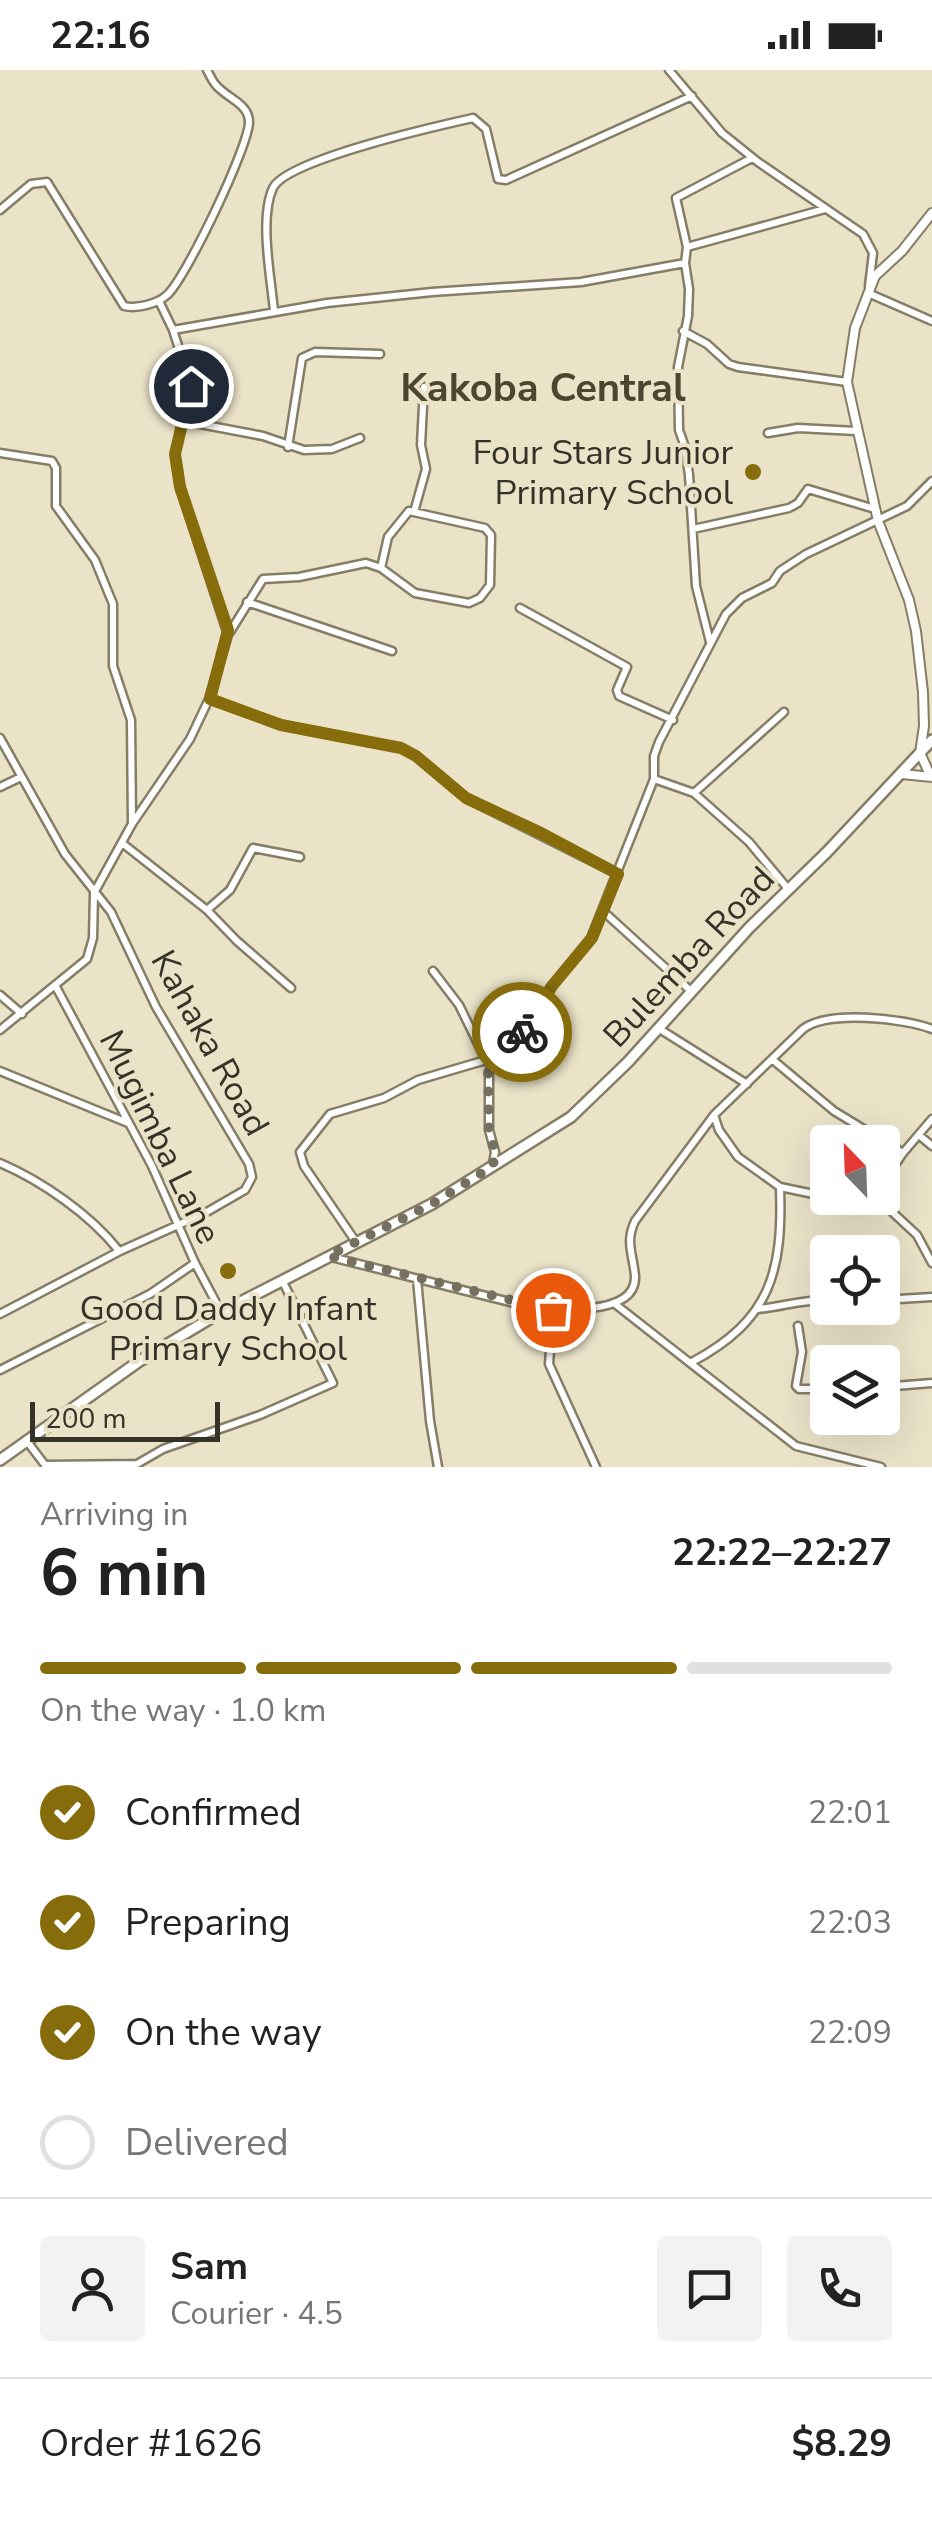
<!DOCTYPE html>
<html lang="en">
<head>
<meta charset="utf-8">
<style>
  body { margin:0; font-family:"Nunito Sans",sans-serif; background:#f2f2f2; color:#222; height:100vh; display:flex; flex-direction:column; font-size:38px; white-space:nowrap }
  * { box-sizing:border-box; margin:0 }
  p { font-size:32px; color:#767676 }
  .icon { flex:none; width:55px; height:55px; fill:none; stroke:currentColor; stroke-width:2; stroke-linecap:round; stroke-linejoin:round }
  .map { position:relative; height:1397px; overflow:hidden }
  .sheet { display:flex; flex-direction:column; background:#fff; flex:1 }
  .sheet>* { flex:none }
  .needle { width:65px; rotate:337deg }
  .buttons { position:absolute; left:810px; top:1055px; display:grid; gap:20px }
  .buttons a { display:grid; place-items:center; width:90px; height:90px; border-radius:10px; background:#fff; box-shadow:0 10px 40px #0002; font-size:50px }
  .scale { position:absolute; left:30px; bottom:25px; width:190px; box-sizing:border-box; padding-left:10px; border:5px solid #353228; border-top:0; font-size:28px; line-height:35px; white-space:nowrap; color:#353228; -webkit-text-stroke:8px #ebe3c8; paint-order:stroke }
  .pin { position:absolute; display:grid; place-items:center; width:85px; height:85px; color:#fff; margin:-42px; border:5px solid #fff; border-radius:50%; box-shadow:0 2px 10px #0007 }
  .courier { position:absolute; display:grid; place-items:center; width:100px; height:100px; margin:-50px; border:8px solid #876c0b; border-radius:50%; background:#fff; color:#222; box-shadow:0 2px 12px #0007 }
  .head em { font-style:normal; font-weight:700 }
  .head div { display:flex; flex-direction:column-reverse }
  .head { display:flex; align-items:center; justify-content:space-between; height:170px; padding:0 40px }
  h1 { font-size:65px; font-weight:700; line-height:75px }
  .bar { display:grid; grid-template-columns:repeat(4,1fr); gap:15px 10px; align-content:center; height:120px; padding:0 40px }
  .bar i { height:12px; border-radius:8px; background:#e0e0e0 }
  .bar .on { background:#876c0b }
  .bar p { grid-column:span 4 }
  .line { display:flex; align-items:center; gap:25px; padding:0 40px; border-top:2px solid #e0e0e0 }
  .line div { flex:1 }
  .round { display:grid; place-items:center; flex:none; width:105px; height:105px; border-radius:10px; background:#f2f2f2 }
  ol { padding:0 40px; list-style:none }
  li { display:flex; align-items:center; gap:30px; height:110px }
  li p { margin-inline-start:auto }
  li .icon { padding:10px; border-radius:50%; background:#876c0b; color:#fff; stroke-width:4 }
  li:last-child { color:#767676 }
  li i { width:55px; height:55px; border:5px solid #e0e0e0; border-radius:50% }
  .status { display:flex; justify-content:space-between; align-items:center; height:70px; padding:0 50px; background:#fff; direction:ltr }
  .status svg { height:28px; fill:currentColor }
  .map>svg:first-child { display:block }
</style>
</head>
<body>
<div class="status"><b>22:16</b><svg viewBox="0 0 49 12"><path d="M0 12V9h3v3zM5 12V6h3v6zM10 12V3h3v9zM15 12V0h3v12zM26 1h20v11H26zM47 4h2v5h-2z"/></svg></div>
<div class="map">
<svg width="932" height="1397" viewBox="0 0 932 1397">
  <rect width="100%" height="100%" fill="#ebe3c8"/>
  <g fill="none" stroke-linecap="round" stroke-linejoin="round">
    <defs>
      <path id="minor" d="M669 0 722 63 758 92 863 164 873 183 869 216
        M0 140 31 114 47 112 124 236C137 239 157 234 167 225 186 208 249 76 249 52 249 35 230 29 220 19 213 14 211 7 207 0
        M687 177 676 128 752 88
        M685 193 689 219 688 246 678 297 679 360 685 377 689 405 696 516 710 572
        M868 223 932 251
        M274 241C271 208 259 148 273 118 286 90 437 56 473 48L486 59 498 109 506 110 692 26
        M173 260 327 233 432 222 581 212 685 193 687 177 825 139
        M683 261 707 274 729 294 738 297 847 312
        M184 351 263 366 304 380 332 379 360 368
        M768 363 798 358 856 361
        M288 377 302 288 315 282 380 284
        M0 383 52 391 56 398V436L95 490 113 534V596L131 650 132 753
        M414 442 426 399 421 375 424 317
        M693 459 789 438 798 433 808 419 875 439
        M247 532 392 581
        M520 538 627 597 617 620 619 626 673 650
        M230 562 263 509 299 507 366 493 381 498 415 523 469 533 480 528 490 515 491 465 485 458 409 441 388 467 381 498
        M209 629 281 655 401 678 416 686 466 728 618 804
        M0 668 65 784 111 842 156 937 249 1094 252 1107 245 1120 205 1143 120 1181 0 1244
        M654 709 694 723 749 772 789 820
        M0 717 21 707
        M694 723 784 642
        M122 773 207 840 237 871 291 918
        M207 840 230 820 253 778 300 787
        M604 842 692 922
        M433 901 459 935 487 992
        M55 915 152 1096 195 1193 221 1242
        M0 925 22 944
        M658 958 747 1014
        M0 960 87 889 93 868 94 823 132 754 190 669 209 629 228 565 180 417 175 384 191 316 173 260 159 231
        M773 990 834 1041 903 1083
        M0 1001 128 1053
        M714 1045 719 1060 738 1087 780 1117 828 1127
        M919 1065 932 1076
        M0 1093C42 1111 91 1145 119 1181
        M493 1094 495 1082 489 1060V1002L515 973 552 916 591 868 654 709V686L659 672 726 544 742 528 772 513 780 501 806 484 907 436 932 411
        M882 1114 903 1083 932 1049
        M828 1128 889 1139 917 1165 932 1193
        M356 1172 304 1096 300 1082 330 1044 384 1028 418 1010 486 990
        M331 1187 522 1235C549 1239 637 1249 635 1206 633 1184 625 1172 635 1151L714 1045 803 959C828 940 903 948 932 959
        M417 1209 430 1351 438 1397
        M882 1230 932 1227
        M615 1234 796 1376 881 1397
        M758 1239C782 1237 803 1229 828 1230
        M553 1240 549 1294 596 1397
        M798 1256 802 1282 796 1316 799 1319H828
        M692 1292C771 1250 783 1201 780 1117
        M0 1300 150 1224 195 1193
        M882 1317 932 1313
        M26 1370 45 1395 137 1394 163 1379 260 1345 333 1313 282 1210"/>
      <path id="tertiary" d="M902 704 932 707
        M931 707 920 683 924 656 923 622 916 561 909 530 878 451 847 312 855 258 875 206 902 181 932 143"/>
      <path id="secondary" d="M0 1390 138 1292 221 1242 432 1134 571 1047 628 992 749 858 827 782 932 670"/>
    </defs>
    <use href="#minor" stroke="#857e66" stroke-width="11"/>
    <use href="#tertiary" stroke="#857e66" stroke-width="12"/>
    <use href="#secondary" stroke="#857e66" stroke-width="14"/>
    <use href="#minor" stroke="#fff" stroke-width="6"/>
    <use href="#tertiary" stroke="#fff" stroke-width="8"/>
    <use href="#secondary" stroke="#fff" stroke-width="9"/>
  </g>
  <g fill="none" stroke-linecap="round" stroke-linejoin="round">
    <path stroke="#757060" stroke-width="10" stroke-dasharray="0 18" d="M522 962 488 1002 489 1060 495 1082 493 1096 432 1134 328 1186 553 1240"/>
    <path stroke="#876c0b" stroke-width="12" d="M191 316 175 384 180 417 228 560 210 629 281 655 401 678 416 686 466 728 541 763 618 804 592 868 552 916 522 962"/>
  </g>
  <g fill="#876c0b" stroke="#ebe3c8" stroke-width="4">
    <circle cx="753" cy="402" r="10"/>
    <circle cx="228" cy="1201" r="10"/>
  </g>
  <g text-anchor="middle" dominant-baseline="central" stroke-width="8" stroke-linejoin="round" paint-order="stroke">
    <g font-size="35" fill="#353228" stroke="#ebe3c8" text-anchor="end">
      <text x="733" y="382">Four Stars Junior<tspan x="733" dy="40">Primary School</tspan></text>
      <text x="228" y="1238" text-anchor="middle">Good Daddy Infant<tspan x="228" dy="40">Primary School</tspan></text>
    </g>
    <g font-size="35" fill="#353228" stroke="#ebe3c8">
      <text transform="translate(689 887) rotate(-47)">Bulemba Road</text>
      <text transform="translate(210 973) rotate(61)">Kahaka Road</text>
      <text transform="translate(160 1067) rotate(64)">Mugimba Lane</text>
    </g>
    <g font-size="40" font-weight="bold" fill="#4c452f" stroke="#ebe3c8">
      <text x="543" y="318">Kakoba Central</text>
    </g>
  </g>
</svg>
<div class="buttons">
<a><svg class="needle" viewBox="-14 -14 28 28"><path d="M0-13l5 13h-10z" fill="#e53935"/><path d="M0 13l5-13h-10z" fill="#767676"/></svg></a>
<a><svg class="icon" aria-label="locate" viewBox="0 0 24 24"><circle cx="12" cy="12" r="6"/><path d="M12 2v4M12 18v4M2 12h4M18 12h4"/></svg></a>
<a><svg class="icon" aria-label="layers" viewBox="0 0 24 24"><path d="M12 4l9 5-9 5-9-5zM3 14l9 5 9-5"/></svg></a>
</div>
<div class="scale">200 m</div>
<div class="pin" style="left:553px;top:1240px;background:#ea580c"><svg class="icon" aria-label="bag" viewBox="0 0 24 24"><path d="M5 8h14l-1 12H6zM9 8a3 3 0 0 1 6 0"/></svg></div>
<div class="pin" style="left:191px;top:316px;background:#1f2937"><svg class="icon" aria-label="home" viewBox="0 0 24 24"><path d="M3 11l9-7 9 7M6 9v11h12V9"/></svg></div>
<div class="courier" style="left:522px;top:962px"><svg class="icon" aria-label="bike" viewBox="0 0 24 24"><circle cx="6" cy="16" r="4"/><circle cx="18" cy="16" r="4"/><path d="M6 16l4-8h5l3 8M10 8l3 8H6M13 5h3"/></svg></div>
</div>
<section class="sheet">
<div class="head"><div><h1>6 min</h1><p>Arriving in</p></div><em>22:22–22:27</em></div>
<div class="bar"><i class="on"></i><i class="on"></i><i class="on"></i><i></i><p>On the way · 1.0 km</p></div>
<ol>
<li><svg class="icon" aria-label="check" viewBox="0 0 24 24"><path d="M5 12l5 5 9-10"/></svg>Confirmed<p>22:01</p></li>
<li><svg class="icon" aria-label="check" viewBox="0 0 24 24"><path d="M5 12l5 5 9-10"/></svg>Preparing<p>22:03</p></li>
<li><svg class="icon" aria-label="check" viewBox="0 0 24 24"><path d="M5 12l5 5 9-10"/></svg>On the way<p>22:09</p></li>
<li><i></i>Delivered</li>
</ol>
<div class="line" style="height:180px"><a class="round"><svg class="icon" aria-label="person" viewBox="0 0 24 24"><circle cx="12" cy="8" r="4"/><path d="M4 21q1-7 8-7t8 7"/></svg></a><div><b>Sam</b><p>Courier · 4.5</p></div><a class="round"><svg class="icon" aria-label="chat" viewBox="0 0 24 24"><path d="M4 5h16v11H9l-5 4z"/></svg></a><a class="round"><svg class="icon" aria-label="phone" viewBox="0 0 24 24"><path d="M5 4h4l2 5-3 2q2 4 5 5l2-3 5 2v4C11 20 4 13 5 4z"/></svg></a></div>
<div class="line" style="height:130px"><div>Order #1626</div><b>$8.29</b></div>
</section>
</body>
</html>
